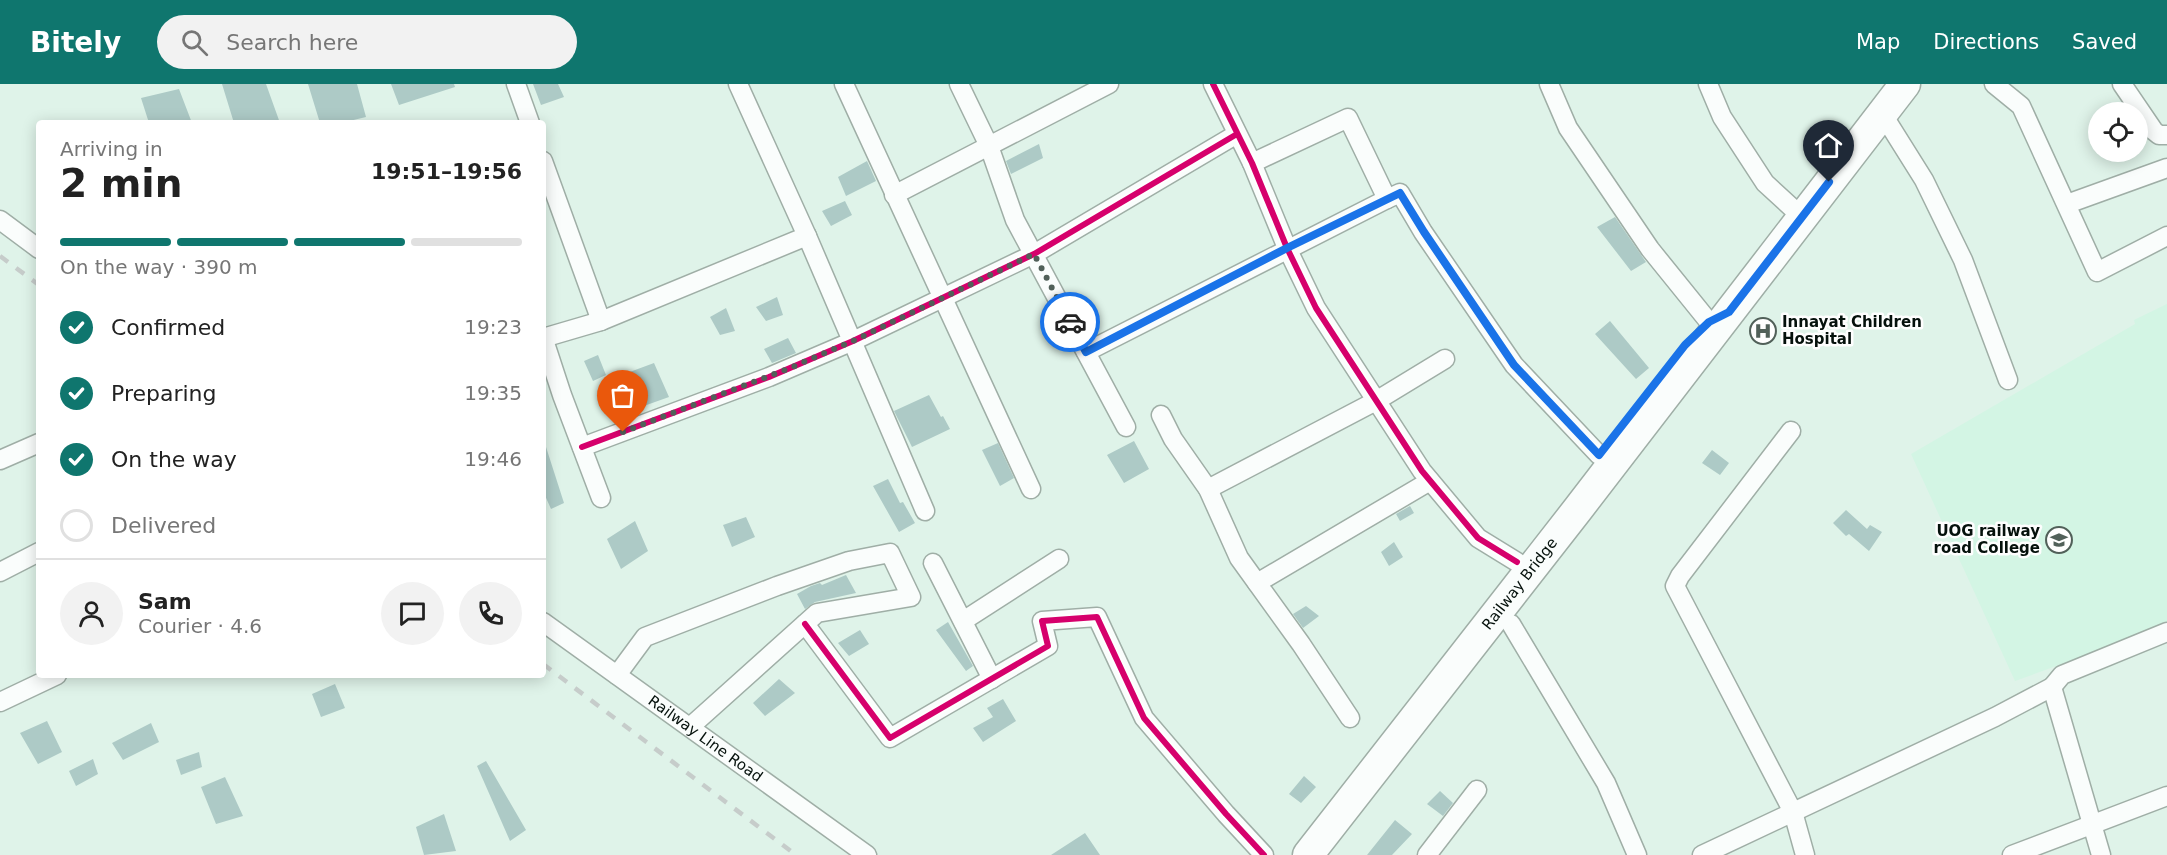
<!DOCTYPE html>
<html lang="en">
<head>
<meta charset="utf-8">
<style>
  body { margin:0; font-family:"DejaVu Sans",sans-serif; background:#f2f2f2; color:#222; height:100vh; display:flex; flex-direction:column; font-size:22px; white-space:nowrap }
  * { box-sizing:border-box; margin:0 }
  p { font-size:20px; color:#767676 }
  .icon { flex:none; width:33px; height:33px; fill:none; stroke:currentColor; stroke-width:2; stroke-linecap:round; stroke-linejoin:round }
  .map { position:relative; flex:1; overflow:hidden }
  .sheet { position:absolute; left:36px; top:36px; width:510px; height:558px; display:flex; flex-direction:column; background:#fff; border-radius:6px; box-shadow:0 3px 15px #0003 }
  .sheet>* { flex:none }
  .controls { position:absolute; left:2088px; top:18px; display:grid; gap:12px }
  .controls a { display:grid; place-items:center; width:60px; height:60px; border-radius:50%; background:#fff; box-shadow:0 3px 15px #0003; font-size:30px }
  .pin { position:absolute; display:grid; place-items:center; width:51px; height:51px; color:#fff; margin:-62px -26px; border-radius:50% 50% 50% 0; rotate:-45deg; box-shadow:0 0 6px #0007 }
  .pin .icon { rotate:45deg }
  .courier { position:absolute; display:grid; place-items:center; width:60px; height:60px; margin:-30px; border:4px solid #1a73e8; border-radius:50%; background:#fff; color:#222; box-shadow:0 2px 8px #0007 }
  .headline em { font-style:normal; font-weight:700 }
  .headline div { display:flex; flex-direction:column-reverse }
  .headline { display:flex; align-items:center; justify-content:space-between; height:102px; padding:0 24px }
  h1 { font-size:39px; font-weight:700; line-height:45px }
  .bar { display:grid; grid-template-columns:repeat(4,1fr); gap:9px 6px; align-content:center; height:72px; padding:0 24px }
  .bar i { height:8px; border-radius:4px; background:#e0e0e0 }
  .bar .current { background:#0f766e }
  .bar p { grid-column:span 4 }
  .line { display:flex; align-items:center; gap:15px; padding:0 24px; border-top:2px solid #e0e0e0 }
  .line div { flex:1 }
  .round { display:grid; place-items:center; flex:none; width:63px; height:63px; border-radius:32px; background:#f2f2f2 }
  ol { padding:0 24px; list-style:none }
  li { display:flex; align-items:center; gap:18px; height:66px }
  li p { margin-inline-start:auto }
  li .icon { padding:6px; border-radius:50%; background:#0f766e; color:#fff; stroke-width:4 }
  li:last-child { color:#767676 }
  li i { width:33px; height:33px; border:3px solid #e0e0e0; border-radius:50% }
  header { display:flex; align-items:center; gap:36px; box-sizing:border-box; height:84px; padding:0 30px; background:#0f766e; color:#fff }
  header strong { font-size:28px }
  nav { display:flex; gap:33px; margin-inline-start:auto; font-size:21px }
  .search { width:420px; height:54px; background:#f2f2f2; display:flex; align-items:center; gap:15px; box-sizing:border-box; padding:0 21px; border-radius:33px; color:#767676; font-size:22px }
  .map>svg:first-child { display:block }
</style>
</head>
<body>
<header>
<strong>Bitely</strong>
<div class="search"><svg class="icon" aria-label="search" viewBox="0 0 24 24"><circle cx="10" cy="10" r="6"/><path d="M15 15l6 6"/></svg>Search here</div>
<nav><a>Map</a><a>Directions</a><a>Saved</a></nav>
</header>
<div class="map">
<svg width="2167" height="771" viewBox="0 0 2167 771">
  <rect width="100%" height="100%" fill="#dff3e9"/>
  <path fill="#d3f5e4" d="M2167 220V542L2015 597 1911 370 2135 240 2134 236Z"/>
  <path fill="#adcac6" d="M222 0H266L280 39H234Z
    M308 0H357L366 33 341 39H320Z
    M391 0H454L455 3 399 21Z
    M533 0H558L564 13 541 21Z
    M179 5 192 39H149L141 14Z
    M1039 60 1043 74 1011 90 1006 77Z
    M867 77 876 97 846 112 838 93Z
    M845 117 852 131 831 142 822 127Z
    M1615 133 1646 178 1631 187 1597 143Z
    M777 213 783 231 766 237 756 223Z
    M726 224 735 247 720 251 710 233Z
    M1610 237 1649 284 1636 295 1595 250Z
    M788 254 796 269 772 279 764 265Z
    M598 271 606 291 593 297 584 277Z
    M654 279 669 313 641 323 627 289Z
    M929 311 941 333 943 332 950 345 912 363 894 327Z
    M1134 357 1149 385 1124 399 1107 371Z
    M998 359 1014 394 1000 402 982 366Z
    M543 363H546L564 419 551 425 543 407Z
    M1712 366 1729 379 1720 391 1702 379Z
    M888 395 900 419 903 418 915 439 899 448 873 402Z
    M1410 422 1414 429 1400 437 1396 430Z
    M1846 426 1867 445 1870 441 1882 448 1869 467 1849 450 1846 452 1833 439Z
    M746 433 755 453 732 463 723 441Z
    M635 437 648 467 621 485 607 455Z
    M1394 458 1403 473 1389 482 1381 468Z
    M846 491 856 509 815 518 805 525 797 510 811 502 820 499 822 501Z
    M1306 522 1319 532 1303 544 1293 530Z
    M948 538 973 582 966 587 936 546Z
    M860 546 869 560 849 572 838 559Z
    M779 595 795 609 765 632 753 619Z
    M335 600 345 624 321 633 312 610Z
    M1003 615 1016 637 983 658 973 644 993 633 987 624Z
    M47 637 62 668 38 680 20 649Z
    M151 639 159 658 123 676 112 659Z
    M199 668 202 683 181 691 176 676Z
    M93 675 98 690 76 702 69 687Z
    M486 677 526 746 510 757 477 682Z
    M1304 692 1316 703 1301 719 1289 710Z
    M225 693 243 732 216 740 201 703Z
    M1440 707 1453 719 1443 732 1427 720Z
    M444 730 456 767 424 771 416 743Z
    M1395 736 1412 750 1392 771H1367Z
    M1085 749 1100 771H1051Z"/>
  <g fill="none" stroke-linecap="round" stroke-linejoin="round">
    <defs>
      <g id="minor">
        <path d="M516 0 530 39"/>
        <path d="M738 0 807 152 925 427"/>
        <path d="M844 0 1031 405"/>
        <path d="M959 0 989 62 1015 136 1126 343"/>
        <path d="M1213 0 1252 79 1287 164 1316 224 1422 387 1478 454 1517 478"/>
        <path d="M1549 0 1568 44 1650 165 1709 238"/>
        <path d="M1708 0 1722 33 1765 99 1802 133"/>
        <path d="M1994 0 2021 22 2097 188 2167 152"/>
        <path d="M2122 0 2154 47 2159 51H2167"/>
        <path d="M1882 29 1924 96 1963 176 2008 296"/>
        <path d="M543 77 601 237"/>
        <path d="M894 111 1109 0"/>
        <path d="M1387 115 1400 109 1423 148 1514 281 1599 371"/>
        <path d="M2067 120 2167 84"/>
        <path d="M0 136 39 165"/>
        <path d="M543 253 562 311 601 414"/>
        <path d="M543 254 601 237 807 152"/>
        <path d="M1086 268 1387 115 1348 34 1252 79"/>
        <path d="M1161 331 1173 355 1208 405 1239 474 1301 560 1350 634"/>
        <path d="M1791 347 1680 492 1675 502 1793 728 1805 771"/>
        <path d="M582 363 769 293 853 257 1034 170 1237 50"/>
        <path d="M0 376 39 359"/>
        <path d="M1208 405 1376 317 1445 275"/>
        <path d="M933 479 992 595"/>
        <path d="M0 488 39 468"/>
        <path d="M1257 499 1430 397"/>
        <path d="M963 537 1059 475"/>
        <path id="s1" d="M543 538 867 771"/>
        <path d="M805 540 890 654 1048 562 1042 537 1097 533 1144 634 1226 730 1264 771"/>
        <path d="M1511 540 1606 699 1637 771"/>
        <path d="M617 591 645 553 777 502 849 477 890 469 911 513 817 529 690 643"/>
        <path d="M2052 603 2101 771"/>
        <path d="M0 618 57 591"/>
        <path d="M1427 771 1477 706"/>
        <path d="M1702 771 1995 633 2052 603 2062 591 2167 548"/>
        <path d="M2012 771 2167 712"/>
      </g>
      <g id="primary">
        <path id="s2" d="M1308 771 1578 425 1905 0"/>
      </g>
    </defs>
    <use href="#minor" stroke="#9faea6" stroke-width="21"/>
    <use href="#primary" stroke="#9faea6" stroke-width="33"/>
    <use href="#minor" stroke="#fafdfc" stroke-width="18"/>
    <use href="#primary" stroke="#fafdfc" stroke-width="30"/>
    <path stroke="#c6ccca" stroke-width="4.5" stroke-dasharray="10 10" stroke-linecap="butt" d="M0 172 39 201
      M543 580 796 771"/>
    <defs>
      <path id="cycleway" d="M1213 0 1252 79 1287 164 1316 224 1422 387 1478 454 1517 478
        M582 363 769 293 853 257 1034 170 1237 50
        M805 540 890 654 1048 562 1042 537 1097 533 1144 634 1226 730 1264 771"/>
    </defs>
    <use href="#cycleway" stroke="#fefefe" stroke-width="10"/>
    <use href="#cycleway" stroke="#d6006c" stroke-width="6"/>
  </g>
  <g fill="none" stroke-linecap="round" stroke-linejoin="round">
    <path stroke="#516059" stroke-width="6" stroke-dasharray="0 10.8" d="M623 348 790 284 853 257 1034 170 1070 238"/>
    <path stroke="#1a73e8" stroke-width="8" d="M1070 238 1086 268 1287 164 1400 109 1424 148 1514 281 1599 371 1685 261 1709 238 1729 228 1829 98"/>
  </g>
  <defs>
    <symbol id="hospital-ring" viewBox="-11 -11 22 22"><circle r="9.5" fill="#fefefe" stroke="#516059" stroke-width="1.5"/><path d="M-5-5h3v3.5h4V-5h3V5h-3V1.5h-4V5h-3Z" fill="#516059"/></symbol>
    <symbol id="university-ring" viewBox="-11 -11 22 22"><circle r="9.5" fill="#fefefe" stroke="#516059" stroke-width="1.5"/><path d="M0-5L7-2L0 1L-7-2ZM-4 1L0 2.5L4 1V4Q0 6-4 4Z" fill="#516059"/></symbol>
  </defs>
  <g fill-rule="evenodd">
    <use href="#hospital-ring" x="1748" y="232" width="30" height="30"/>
    <use href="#university-ring" x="2044" y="441" width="30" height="30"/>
  </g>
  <g text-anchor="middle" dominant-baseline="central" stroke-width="5" stroke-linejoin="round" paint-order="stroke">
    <g font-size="15" font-weight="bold" fill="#05110c" stroke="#fefefe" text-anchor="start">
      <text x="1782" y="238">Innayat Children<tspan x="1782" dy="17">Hospital</tspan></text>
      <text x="2040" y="447" text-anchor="end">UOG railway<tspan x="2040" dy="17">road College</tspan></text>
    </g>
    <g font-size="15" fill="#05110c" stroke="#fefefe">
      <text stroke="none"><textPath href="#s2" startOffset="344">Railway Bridge</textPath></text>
      <text stroke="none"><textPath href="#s1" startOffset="200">Railway Line Road</textPath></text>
    </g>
  </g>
</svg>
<div class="controls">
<a><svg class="icon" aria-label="locate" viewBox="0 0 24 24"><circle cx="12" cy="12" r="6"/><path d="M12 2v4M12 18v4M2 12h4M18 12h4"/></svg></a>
</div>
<div class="pin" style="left:623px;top:348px;background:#ea580c"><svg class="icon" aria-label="bag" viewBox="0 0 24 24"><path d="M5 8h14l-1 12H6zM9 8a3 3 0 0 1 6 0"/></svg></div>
<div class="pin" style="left:1829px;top:98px;background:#1f2937"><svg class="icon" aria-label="home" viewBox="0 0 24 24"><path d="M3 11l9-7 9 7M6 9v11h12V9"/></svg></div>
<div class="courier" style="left:1070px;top:238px"><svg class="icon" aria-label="car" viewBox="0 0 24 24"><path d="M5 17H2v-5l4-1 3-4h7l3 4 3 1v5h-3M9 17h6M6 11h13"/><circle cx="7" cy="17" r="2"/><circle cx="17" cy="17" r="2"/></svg></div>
<section class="sheet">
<div class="headline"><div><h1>2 min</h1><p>Arriving in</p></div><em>19:51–19:56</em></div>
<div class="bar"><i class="current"></i><i class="current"></i><i class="current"></i><i></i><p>On the way · 390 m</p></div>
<ol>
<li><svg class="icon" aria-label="check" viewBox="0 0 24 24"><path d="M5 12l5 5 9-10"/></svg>Confirmed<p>19:23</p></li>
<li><svg class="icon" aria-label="check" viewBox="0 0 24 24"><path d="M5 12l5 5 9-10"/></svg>Preparing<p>19:35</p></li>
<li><svg class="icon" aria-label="check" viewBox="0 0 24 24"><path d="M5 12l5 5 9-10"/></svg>On the way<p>19:46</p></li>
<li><i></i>Delivered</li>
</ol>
<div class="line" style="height:108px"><a class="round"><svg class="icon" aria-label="person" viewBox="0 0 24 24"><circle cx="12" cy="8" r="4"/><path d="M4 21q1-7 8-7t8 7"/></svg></a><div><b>Sam</b><p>Courier · 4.6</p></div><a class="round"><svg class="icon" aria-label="chat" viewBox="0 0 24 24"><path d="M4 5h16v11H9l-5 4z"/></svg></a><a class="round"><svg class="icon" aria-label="phone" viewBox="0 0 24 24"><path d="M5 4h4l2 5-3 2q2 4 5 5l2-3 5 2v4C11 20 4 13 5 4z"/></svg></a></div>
</section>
</div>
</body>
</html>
